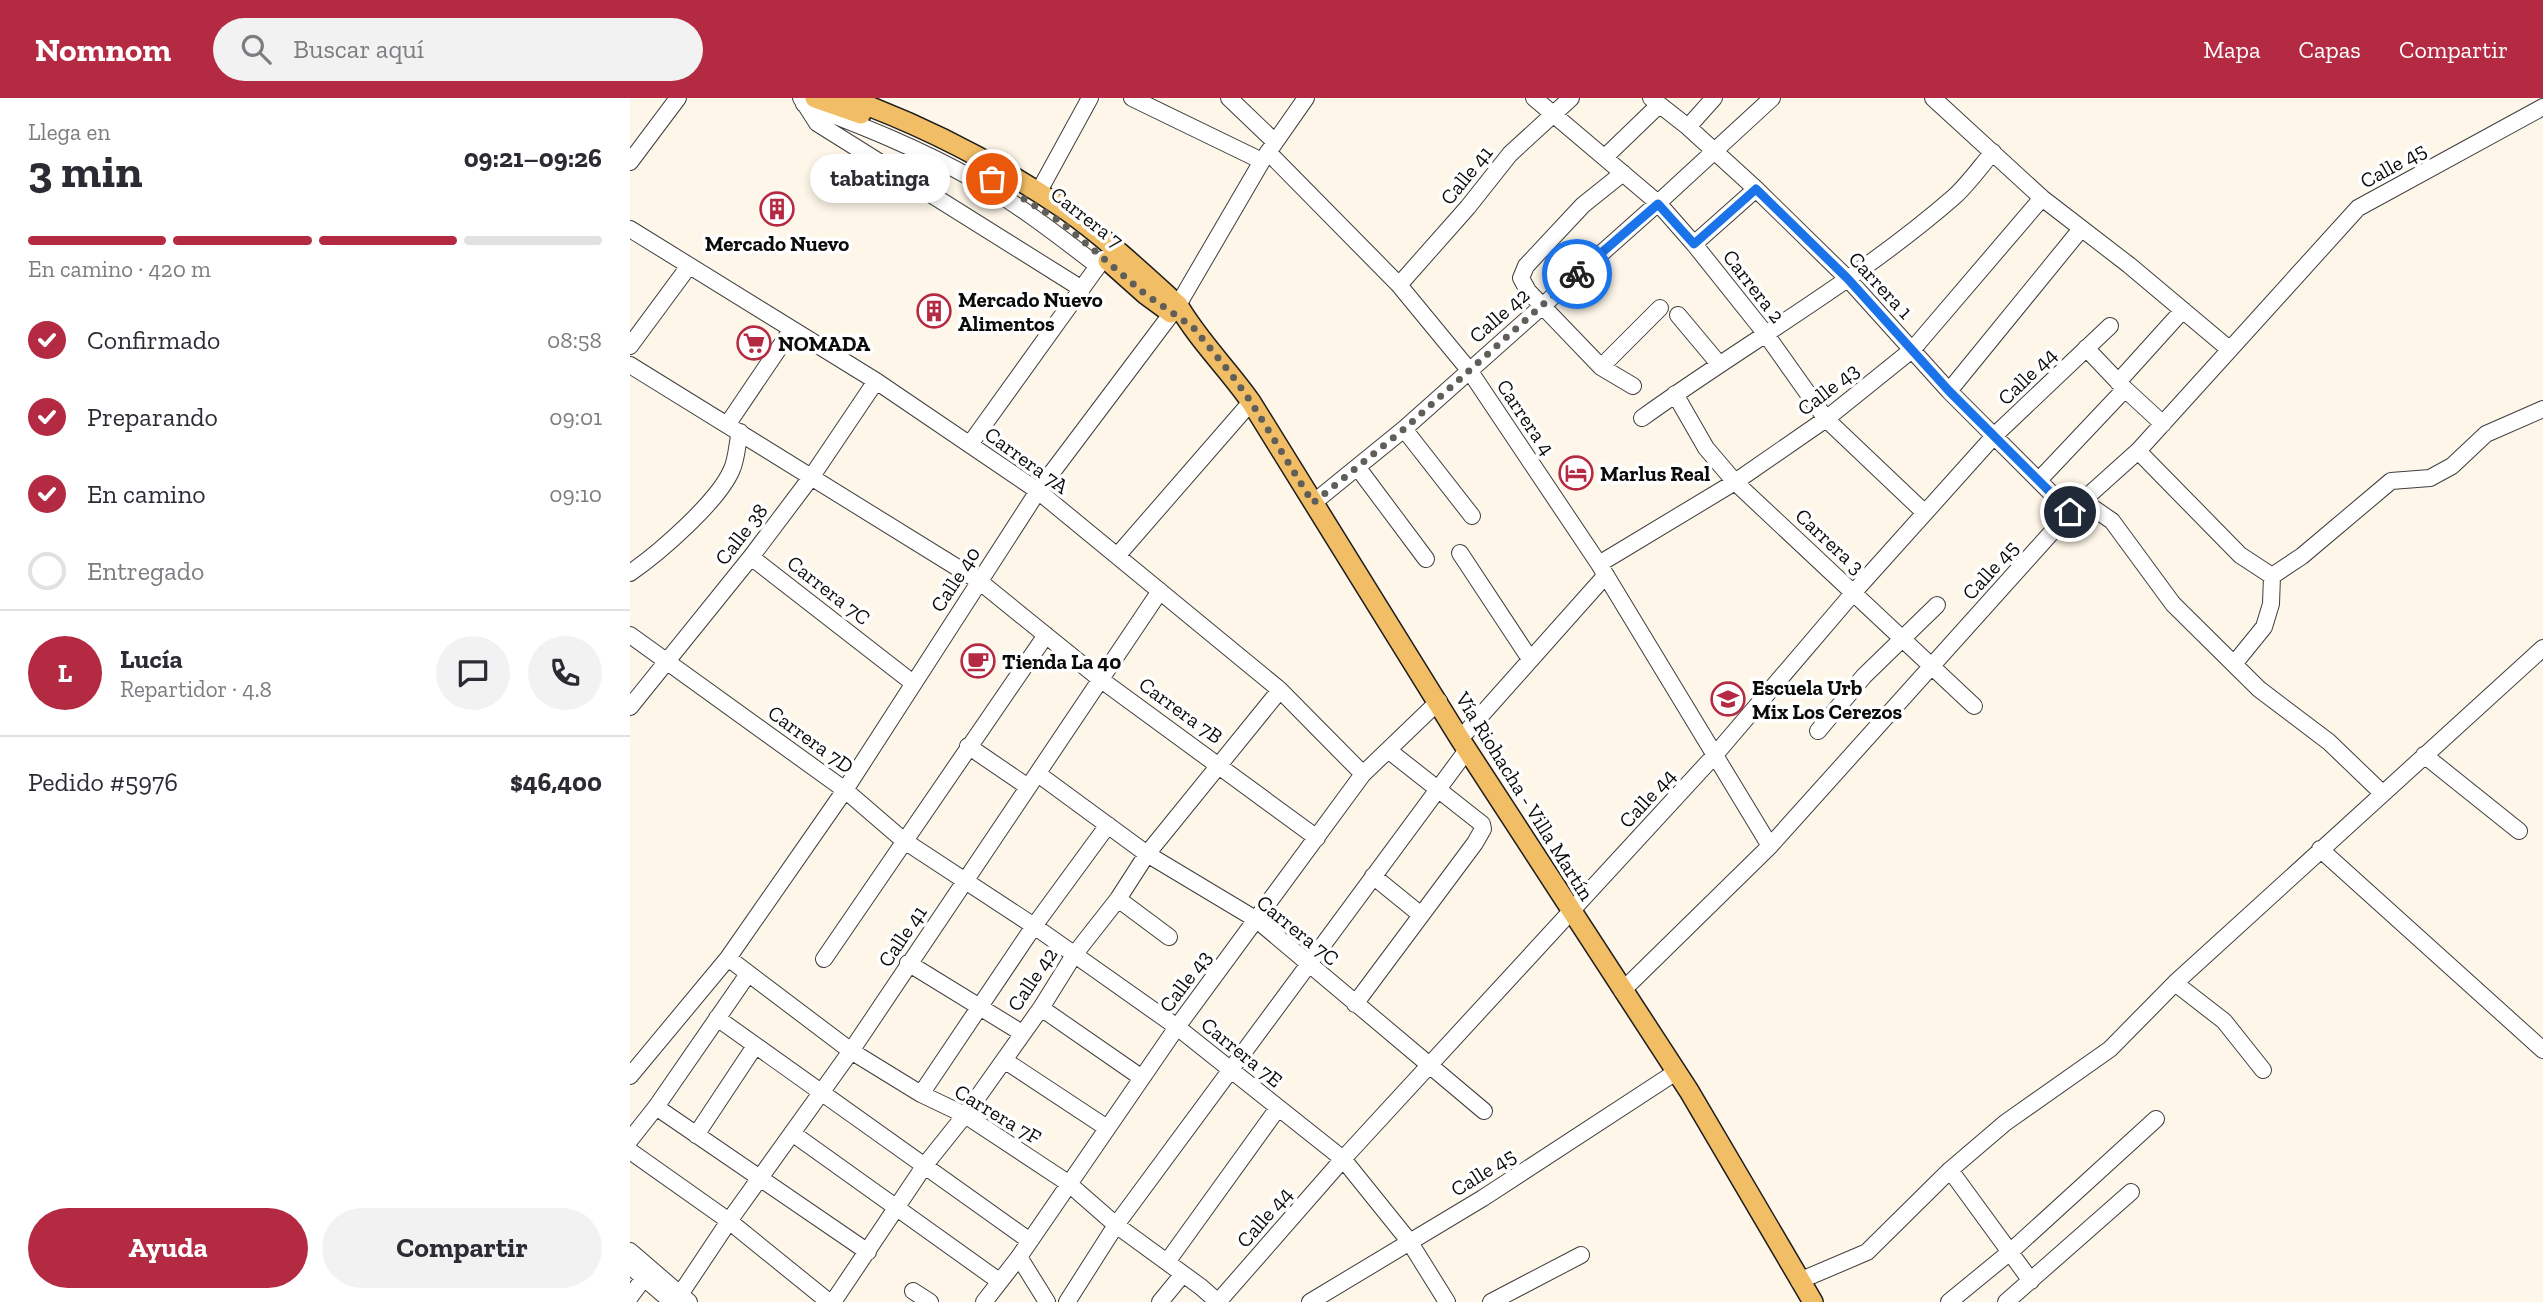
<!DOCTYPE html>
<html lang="es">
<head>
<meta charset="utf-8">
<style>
  body { margin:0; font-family:"Zilla Slab",serif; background:#f2f2f3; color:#2b2b33; height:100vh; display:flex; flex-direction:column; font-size:26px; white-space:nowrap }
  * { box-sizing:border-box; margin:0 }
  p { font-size:23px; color:#7c7c81 }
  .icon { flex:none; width:38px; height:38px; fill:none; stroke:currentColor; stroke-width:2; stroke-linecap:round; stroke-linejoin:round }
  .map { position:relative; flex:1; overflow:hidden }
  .sheet { display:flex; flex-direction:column; background:#fff; width:630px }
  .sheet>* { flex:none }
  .pin { position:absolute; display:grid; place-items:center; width:60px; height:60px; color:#fff; margin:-30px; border:4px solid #fff; border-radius:50%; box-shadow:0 2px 7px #0007 }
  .courier { position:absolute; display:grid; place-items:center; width:70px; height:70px; margin:-35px; border:5px solid #1a73e8; border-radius:50%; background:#fff; color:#222; box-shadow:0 2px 9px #0007 }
  .bubble { position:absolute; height:49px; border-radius:24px; background:#fff; box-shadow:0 4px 10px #0003; font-size:23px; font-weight:700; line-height:49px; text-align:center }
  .head em { font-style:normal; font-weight:700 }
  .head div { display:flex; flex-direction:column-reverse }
  .head { display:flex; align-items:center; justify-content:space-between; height:119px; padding:0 28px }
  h1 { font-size:46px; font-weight:700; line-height:52px }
  .bar { display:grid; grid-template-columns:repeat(4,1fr); gap:10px 7px; align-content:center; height:84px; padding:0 28px }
  .bar i { height:9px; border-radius:5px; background:#e1e1e2 }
  .bar .on { background:#b42a42 }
  .bar p { grid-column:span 4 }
  .line { display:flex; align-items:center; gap:18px; padding:0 28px; border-top:2px solid #e1e1e2 }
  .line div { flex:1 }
  .round { display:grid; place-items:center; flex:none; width:74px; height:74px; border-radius:37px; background:#f2f2f3 }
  ol { padding:0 28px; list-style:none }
  li { display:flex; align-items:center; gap:21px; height:77px }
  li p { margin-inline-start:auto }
  li .icon { padding:7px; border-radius:50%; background:#b42a42; color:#fff; stroke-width:4 }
  li:last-child { color:#7c7c81 }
  li i { width:38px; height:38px; border:4px solid #e1e1e2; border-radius:50% }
  .action { display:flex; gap:14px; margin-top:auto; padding:14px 28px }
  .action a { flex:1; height:80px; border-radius:42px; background:#b42a42; color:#fff; font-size:28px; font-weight:700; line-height:80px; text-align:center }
  .action a+a { background:#f2f2f3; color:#2b2b33 }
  header { display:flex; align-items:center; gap:42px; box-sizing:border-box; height:98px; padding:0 35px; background:#b42a42; color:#fff }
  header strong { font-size:33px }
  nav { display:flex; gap:38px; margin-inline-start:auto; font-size:24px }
  .search { width:490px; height:63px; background:#f2f2f3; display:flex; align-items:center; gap:18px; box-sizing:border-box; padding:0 24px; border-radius:38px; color:#7c7c81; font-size:26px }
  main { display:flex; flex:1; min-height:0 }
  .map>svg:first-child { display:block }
</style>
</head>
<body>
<header>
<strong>Nomnom</strong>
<div class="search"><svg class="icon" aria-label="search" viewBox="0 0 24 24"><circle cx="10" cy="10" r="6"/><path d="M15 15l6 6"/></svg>Buscar aquí</div>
<nav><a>Mapa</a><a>Capas</a><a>Compartir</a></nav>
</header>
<main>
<section class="sheet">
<div class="head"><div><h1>3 min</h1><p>Llega en</p></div><em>09:21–09:26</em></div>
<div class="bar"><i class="on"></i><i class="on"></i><i class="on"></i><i></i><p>En camino · 420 m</p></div>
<ol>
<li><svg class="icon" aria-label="check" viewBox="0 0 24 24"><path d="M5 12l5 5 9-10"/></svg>Confirmado<p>08:58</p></li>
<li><svg class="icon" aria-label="check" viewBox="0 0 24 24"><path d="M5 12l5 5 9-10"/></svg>Preparando<p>09:01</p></li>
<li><svg class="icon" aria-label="check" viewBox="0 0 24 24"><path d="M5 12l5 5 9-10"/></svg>En camino<p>09:10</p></li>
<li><i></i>Entregado</li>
</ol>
<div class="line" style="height:126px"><b class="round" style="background:#b42a42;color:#fff">L</b><div><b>Lucía</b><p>Repartidor · 4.8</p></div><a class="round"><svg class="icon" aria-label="chat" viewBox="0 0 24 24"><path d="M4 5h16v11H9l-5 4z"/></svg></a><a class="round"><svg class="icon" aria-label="phone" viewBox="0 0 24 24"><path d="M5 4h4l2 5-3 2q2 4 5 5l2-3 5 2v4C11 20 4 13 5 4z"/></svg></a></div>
<div class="line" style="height:91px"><div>Pedido #5976</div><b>$46,400</b></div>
<div class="action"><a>Ayuda</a><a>Compartir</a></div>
</section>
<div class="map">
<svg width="1913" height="1204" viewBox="0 0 1913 1204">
  <rect width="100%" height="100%" fill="#fef7e9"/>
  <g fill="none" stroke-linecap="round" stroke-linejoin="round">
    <defs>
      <path id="minor" d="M171 0 187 25 452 191
        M502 0 632 63
        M599 0 645 44
        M904 0 1028 105 1064 146 1135 235 1196 321 1295 415
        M1021 0 1058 29 1126 91 1218 181 1319 293 1440 414
        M1303 0 1412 100 1499 167 1599 251
        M174 6C233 28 290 51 345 82 388 106 429 138 468 168
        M1058 29 1084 0
        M638 54 769 187 839 272 969 466 1140 748
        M975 59 1029 7
        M0 64 48 0
        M993 75 953 107 896 168 891 180 898 193 971 269 1003 288
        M408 95 460 0
        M0 131 246 283 408 393 650 592 733 676
        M1064 146 1126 91
        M769 187 838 109 880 56 941 0
        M1048 217 1089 266
        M0 248 59 168
        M1456 250 1495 291 1533 326
        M0 267 349 483 470 581 687 740
        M971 269 1030 210
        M1488 284 1553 212
        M1319 293 1451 131
        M1045 296 1076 350 1105 384 1344 608
        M1012 320C1116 245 1229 182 1325 98 1339 85 1351 68 1363 54
        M97 327 162 231
        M774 331 842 418
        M340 346 473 161
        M1508 353 1610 457 1642 478 1672 458 1761 383 1800 380 1822 368 1856 336 1913 311
        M728 370 796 461
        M1409 382 1495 291
        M1453 403 1482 423 1543 506 1629 591 1699 644 1752 695
        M683 405 774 331 1028 105 1142 0
        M830 455 900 561
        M487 458 621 304
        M121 459 283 585
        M969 466 1105 384 1196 321 1283 251 1412 100
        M0 475C29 455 89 403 102 371 107 360 107 345 110 334
        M0 537 215 692 273 742 404 828 547 929 713 1061 779 1143 817 1204
        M1604 566 1634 529 1641 506 1642 478
        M0 609 121 459 182 378 246 283
        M1188 633 1234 578 1307 507
        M830 641 976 477
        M338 648 398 689
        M1794 657 1889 733
        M408 676 517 756 627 822 854 1013
        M1690 751 1913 952
        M743 778 791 817
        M488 801 539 839
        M98 860 221 953 291 996 335 1017 438 1085 486 1127 571 1189 588 1204
        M194 861 416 537
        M278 865 392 935
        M1545 885 1594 923 1633 972
        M992 893 1140 748 1440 414 1508 353 1728 110 1913 9
        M725 906 845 745 853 731 852 726 758 652
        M411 910 512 980
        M87 920 400 1143
        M374 962 477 1030
        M0 978 98 860 215 692 408 393 548 207 632 63 676 0
        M291 996 404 828 478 727
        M26 1009 238 1154
        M162 1035 369 1183
        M66 1037 125 948
        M0 1042 26 1009 118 876
        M0 1053 99 1123 199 1204
        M1320 1072 1401 1183
        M0 1153 59 1204
        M389 1159 417 1204
        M537 1164 648 1010
        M0 1168 42 1204
        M1169 1183 1237 1154 1320 1072 1375 1025 1480 951 1545 885 1913 550
        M283 1193 300 1204
        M0 1199 19 1173
        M45 1204 99 1123 221 953 530 493
        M203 1204 295 1067 335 1017 411 910 444 857 488 801 517 756 650 592
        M354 1204 389 1159 547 929 733 676 809 603
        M437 1204 486 1127 837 652
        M530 1204 553 1176
        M588 1204 713 1061 1084 658 1224 494 1364 338 1480 228
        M680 1204 853 1100 1046 974
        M861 1204 951 1157
        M1319 1204 1380 1154 1526 1021
        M1376 1204 1501 1094"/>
      <path id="major" d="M185 0 231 16
        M217 0C295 28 368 66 437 113 474 139 514 176 548 207 568 242 598 271 621 304L830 641 1059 993 1183 1204
        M478 163 515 196 541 215"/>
    </defs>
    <use href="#minor" stroke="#3e3e3e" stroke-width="18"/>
    <use href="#major" stroke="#1c1c1c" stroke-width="22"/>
    <use href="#minor" stroke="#fff" stroke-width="16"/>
    <use href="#major" stroke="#f2be65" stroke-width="19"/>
  </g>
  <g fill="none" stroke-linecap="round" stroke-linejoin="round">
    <path stroke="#605e59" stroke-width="7" stroke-dasharray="0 12.6" d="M362 81 431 124 515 196 563 229 601 276 621 304 683 405 774 331 947 176"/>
    <path stroke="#1a73e8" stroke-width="9" d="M947 176 1028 106 1064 146 1126 91 1218 181 1319 293 1440 414"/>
  </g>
  <defs>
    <symbol id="building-ring" viewBox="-11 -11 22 22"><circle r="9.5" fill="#fff" stroke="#b42a42" stroke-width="1.5"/><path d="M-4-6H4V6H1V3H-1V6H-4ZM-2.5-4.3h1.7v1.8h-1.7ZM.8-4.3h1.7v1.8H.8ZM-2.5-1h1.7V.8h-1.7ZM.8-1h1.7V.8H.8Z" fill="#b42a42"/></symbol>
    <symbol id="supermarket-ring" viewBox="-11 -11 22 22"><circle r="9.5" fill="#fff" stroke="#b42a42" stroke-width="1.5"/><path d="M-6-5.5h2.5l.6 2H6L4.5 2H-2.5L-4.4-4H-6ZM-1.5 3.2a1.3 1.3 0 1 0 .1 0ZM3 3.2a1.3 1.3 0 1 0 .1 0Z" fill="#b42a42"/></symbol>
    <symbol id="hotel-ring" viewBox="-11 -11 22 22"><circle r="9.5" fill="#fff" stroke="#b42a42" stroke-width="1.5"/><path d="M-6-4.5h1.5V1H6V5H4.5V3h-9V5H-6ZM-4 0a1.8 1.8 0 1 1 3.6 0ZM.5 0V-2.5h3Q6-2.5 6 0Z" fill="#b42a42"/></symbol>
    <symbol id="cafe-ring" viewBox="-11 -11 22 22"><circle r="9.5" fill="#fff" stroke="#b42a42" stroke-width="1.5"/><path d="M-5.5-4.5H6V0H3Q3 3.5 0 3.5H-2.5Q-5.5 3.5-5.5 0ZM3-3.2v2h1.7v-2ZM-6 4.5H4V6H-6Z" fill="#b42a42"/></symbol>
    <symbol id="school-ring" viewBox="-11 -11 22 22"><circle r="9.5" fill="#fff" stroke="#b42a42" stroke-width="1.5"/><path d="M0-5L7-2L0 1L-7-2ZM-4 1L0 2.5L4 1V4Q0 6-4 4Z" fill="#b42a42"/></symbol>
  </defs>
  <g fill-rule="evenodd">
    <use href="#building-ring" x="128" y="92" width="38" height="38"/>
    <use href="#building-ring" x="285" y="194" width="38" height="38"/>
    <use href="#supermarket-ring" x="105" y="226" width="38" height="38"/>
    <use href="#hotel-ring" x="927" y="356" width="38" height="38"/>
    <use href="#cafe-ring" x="329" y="544" width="38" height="38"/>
    <use href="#school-ring" x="1079" y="582" width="38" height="38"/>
  </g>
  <g text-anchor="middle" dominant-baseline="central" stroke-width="7" stroke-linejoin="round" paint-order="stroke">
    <g font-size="21" fill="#0b0b0b" stroke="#fff">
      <text transform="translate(1763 67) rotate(-29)">Calle 45</text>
      <text transform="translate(836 77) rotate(-51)">Calle 41</text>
      <text transform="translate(457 119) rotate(38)">Carrera 7</text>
      <text transform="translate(1251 187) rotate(47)">Carrera 1</text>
      <text transform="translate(1124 188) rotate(52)">Carrera 2</text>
      <text transform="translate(869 217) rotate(-41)">Calle 42</text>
      <text transform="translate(1397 278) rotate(-44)">Calle 44</text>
      <text transform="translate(1198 291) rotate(-38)">Calle 43</text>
      <text transform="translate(896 319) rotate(56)">Carrera 4</text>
      <text transform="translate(397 362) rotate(36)">Carrera 7A</text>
      <text transform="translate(111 436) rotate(-52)">Calle 38</text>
      <text transform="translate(1200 443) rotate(43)">Carrera 3</text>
      <text transform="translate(1360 472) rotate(-48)">Calle 45</text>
      <text transform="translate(325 481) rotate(-57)">Calle 40</text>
      <text transform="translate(199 492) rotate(38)">Carrera 7C</text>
      <text transform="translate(551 612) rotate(36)">Carrera 7B</text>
      <text transform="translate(181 641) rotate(36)">Carrera 7D</text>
      <text transform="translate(895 698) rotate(58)">Vía Riohacha - Villa Martín</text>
      <text transform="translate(1017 700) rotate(-47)">Calle 44</text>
      <text transform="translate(668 832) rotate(39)">Carrera 7C</text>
      <text transform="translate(272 838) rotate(-56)">Calle 41</text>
      <text transform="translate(402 881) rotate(-56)">Calle 42</text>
      <text transform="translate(555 883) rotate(-53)">Calle 43</text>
      <text transform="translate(612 954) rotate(39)">Carrera 7E</text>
      <text transform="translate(368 1016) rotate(31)">Carrera 7F</text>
      <text transform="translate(853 1074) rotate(-32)">Calle 45</text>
      <text transform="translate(634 1119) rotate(-49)">Calle 44</text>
    </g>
    <g font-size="21" font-weight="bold" fill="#0b0b0b" stroke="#fff" text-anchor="start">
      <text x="147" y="145" text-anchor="middle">Mercado Nuevo</text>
      <text x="328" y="201">Mercado Nuevo<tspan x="328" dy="24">Alimentos</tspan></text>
      <text x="148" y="245">NOMADA</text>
      <text x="970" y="375">Marlus Real</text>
      <text x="372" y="563">Tienda La 40</text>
      <text x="1122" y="589">Escuela Urb<tspan x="1122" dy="24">Mix Los Cerezos</tspan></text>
    </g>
  </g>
</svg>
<div class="pin" style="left:362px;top:81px;background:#ea580c"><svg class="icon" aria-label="bag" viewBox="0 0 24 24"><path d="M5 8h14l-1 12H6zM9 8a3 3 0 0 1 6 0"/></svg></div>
<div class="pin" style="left:1440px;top:414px;background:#1f2937"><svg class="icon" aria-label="home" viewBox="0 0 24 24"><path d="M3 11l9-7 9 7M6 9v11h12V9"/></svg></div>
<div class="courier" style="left:947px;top:176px"><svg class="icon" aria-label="bike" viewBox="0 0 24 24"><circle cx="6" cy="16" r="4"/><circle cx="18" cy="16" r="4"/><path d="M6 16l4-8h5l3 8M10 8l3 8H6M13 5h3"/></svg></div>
<div class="bubble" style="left:180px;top:56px;width:140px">tabatinga</div>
</div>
</main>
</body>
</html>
